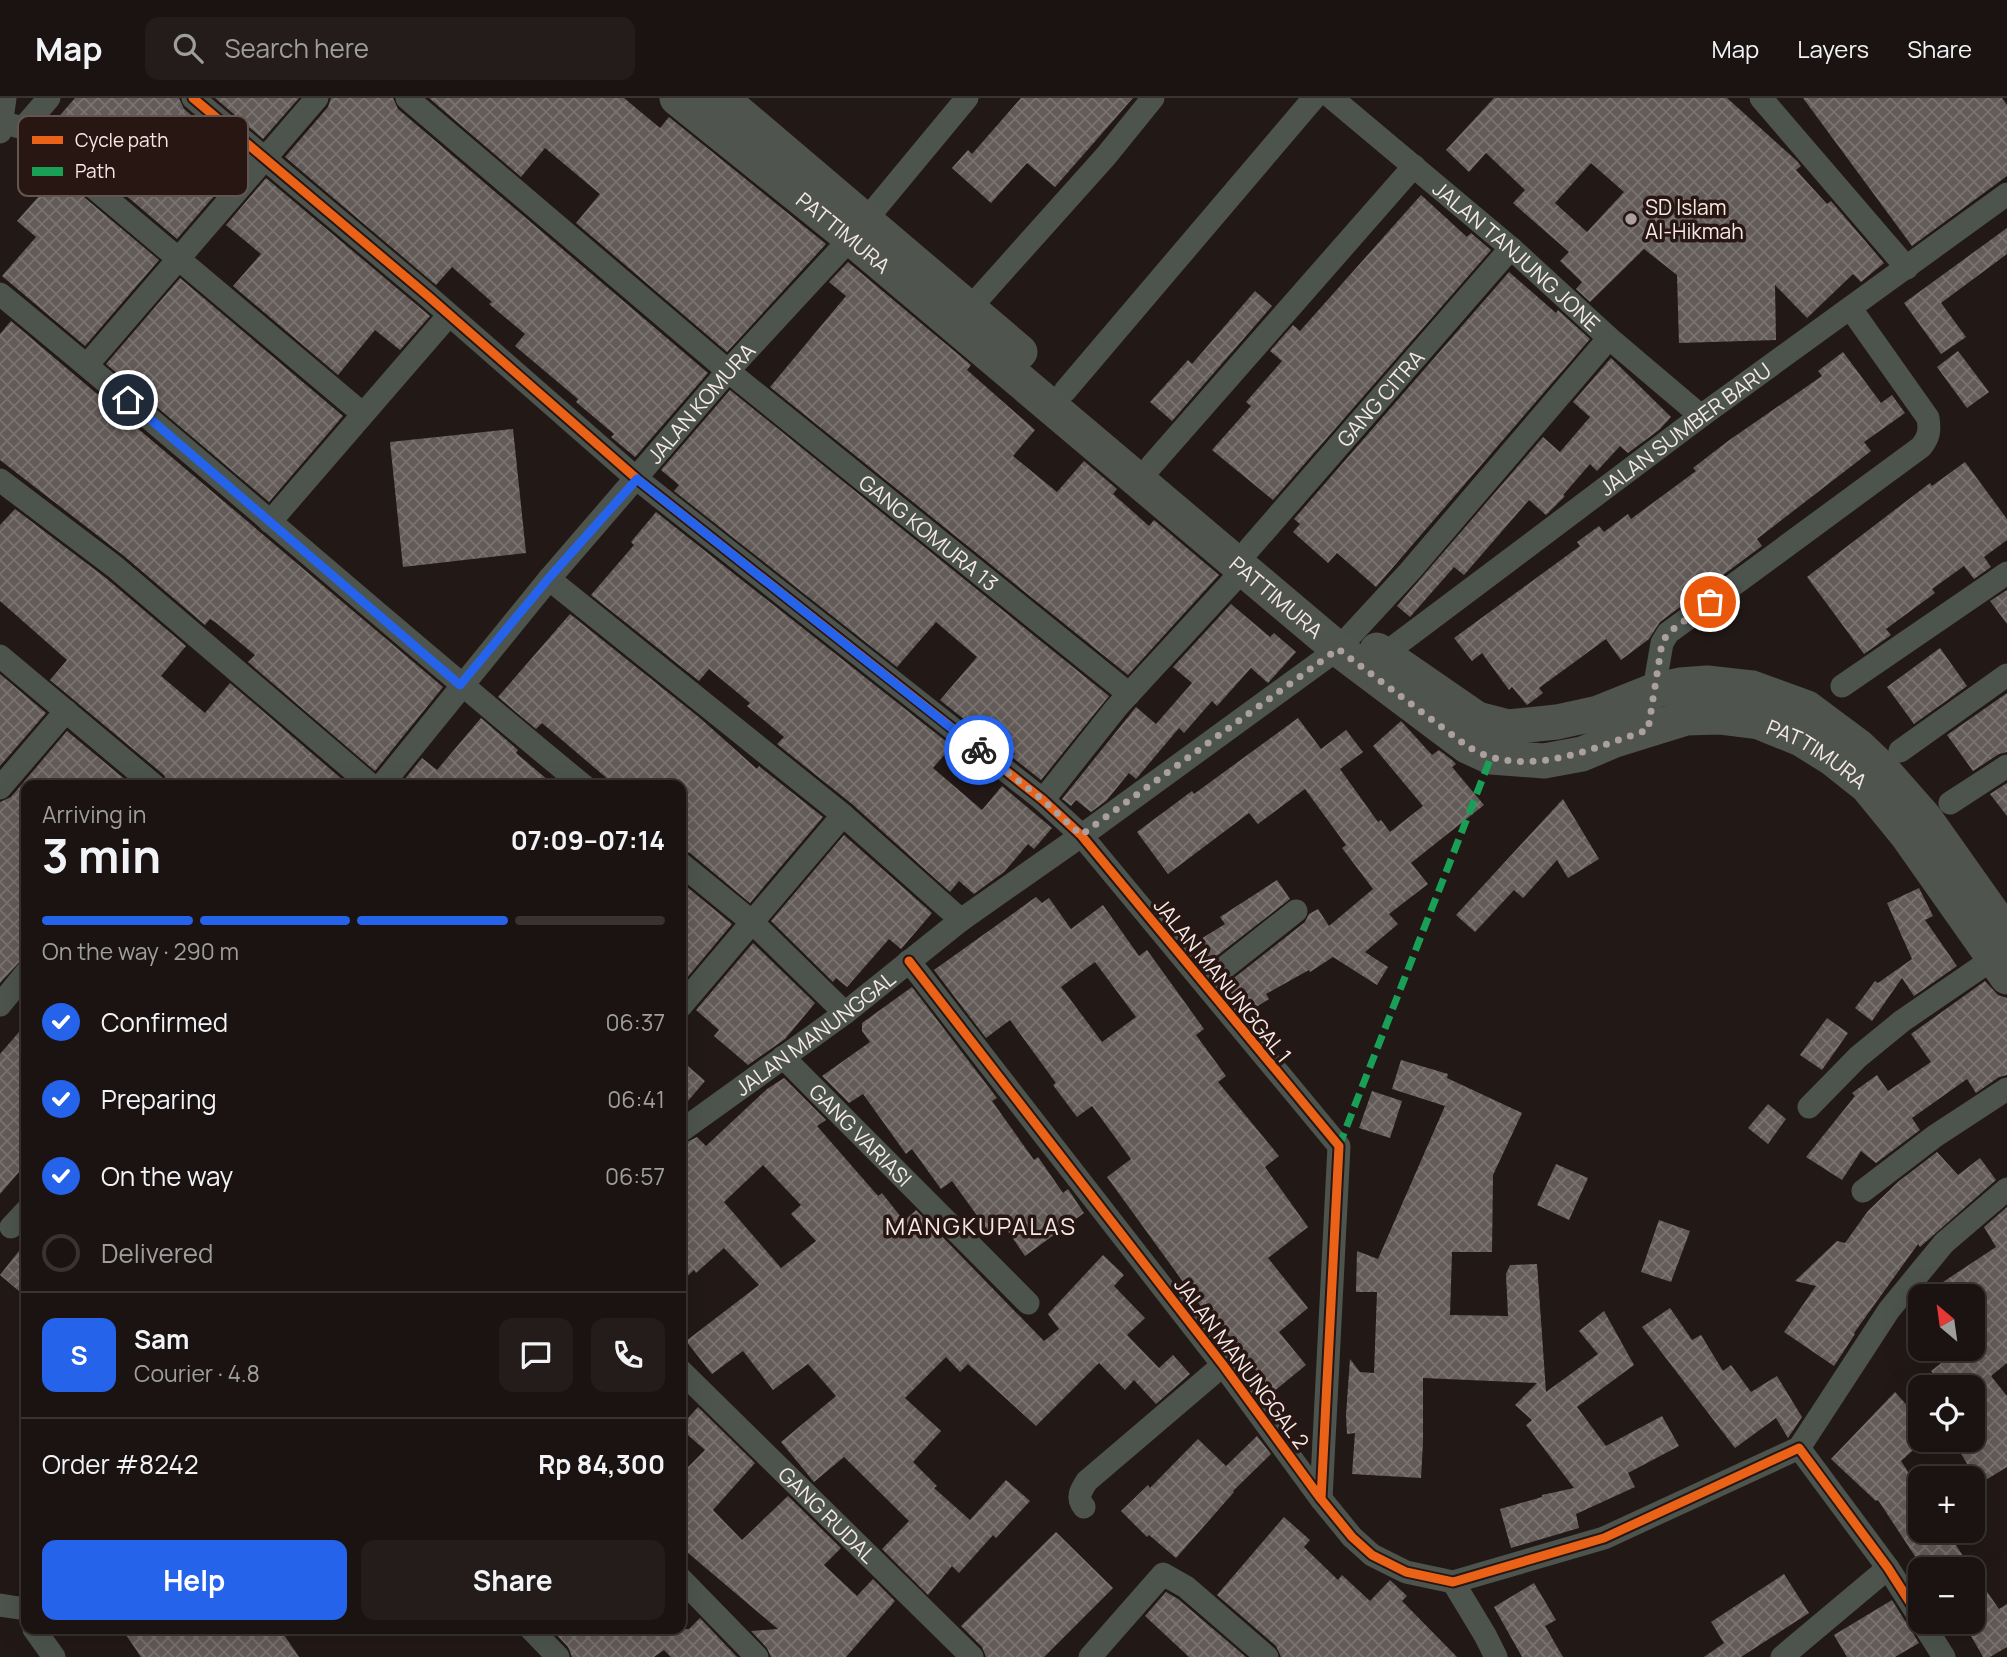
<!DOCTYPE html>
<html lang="en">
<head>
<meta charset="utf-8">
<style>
  body { margin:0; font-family:Manrope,sans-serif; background:#231c1a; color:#f1f3f6; height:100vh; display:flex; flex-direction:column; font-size:26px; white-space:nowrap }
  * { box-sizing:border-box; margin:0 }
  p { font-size:23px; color:#9f9e9f }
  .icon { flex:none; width:38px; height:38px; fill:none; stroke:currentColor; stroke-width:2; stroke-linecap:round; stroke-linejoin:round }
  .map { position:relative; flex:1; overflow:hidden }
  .details { position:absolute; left:21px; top:682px; width:665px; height:854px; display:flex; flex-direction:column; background:#1a1311; border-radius:14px; box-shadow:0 7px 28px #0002,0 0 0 2px #383231 }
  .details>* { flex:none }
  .needle { width:46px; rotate:331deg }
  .buttons { position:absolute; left:1908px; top:1186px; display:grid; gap:14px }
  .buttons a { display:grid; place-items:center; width:77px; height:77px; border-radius:14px; background:#1a1311; box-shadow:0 7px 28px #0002,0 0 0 2px #383231; font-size:35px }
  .pin { position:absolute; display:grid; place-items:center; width:60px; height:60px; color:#fff; margin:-30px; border:4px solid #fff; border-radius:50%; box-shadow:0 2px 7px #0007 }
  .courier { position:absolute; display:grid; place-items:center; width:70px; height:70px; margin:-35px; border:5px solid #2563eb; border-radius:50%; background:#fff; color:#222; box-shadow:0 2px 9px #0007 }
  .summary em { font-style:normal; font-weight:700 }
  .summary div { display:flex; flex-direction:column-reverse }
  .summary { display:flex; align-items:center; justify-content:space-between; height:119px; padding:0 21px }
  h1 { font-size:46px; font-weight:700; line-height:52px }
  .bar { display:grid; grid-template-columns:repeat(4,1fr); gap:10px 7px; align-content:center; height:84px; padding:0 21px }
  .bar i { height:9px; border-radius:5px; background:#383231 }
  .bar .on { background:#2563eb }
  .bar p { grid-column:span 4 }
  .line { display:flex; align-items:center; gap:18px; padding:0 21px; border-top:2px solid #383231 }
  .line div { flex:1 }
  .round { display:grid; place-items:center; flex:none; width:74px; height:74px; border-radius:14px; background:#231c1a }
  ol { padding:0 21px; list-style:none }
  li { display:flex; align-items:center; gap:21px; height:77px }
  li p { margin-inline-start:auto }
  li .icon { padding:7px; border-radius:50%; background:#2563eb; color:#fff; stroke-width:4 }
  li:last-child { color:#9f9e9f }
  li i { width:38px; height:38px; border:4px solid #383231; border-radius:50% }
  .cta { display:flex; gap:14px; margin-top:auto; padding:14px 21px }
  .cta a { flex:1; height:80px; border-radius:14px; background:#2563eb; color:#fff; font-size:28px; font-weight:700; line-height:80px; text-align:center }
  .cta a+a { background:#231c1a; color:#f1f3f6 }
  header { display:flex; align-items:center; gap:42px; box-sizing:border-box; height:98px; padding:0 35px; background:#1a1311; border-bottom:2px solid #383231 }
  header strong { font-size:33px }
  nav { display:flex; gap:38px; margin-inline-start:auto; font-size:24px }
  .search { width:490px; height:63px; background:#231c1a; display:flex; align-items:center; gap:18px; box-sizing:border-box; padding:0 24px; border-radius:14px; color:#9f9e9f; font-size:26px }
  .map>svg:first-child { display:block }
</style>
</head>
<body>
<header>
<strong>Map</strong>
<div class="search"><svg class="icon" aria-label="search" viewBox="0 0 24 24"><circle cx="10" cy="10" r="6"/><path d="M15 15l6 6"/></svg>Search here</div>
<nav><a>Map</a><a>Layers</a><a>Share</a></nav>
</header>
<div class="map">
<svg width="2007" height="1559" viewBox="0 0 2007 1559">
  <defs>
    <pattern id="building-cross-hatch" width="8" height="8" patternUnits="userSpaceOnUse" patternTransform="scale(1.75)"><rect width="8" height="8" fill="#635b58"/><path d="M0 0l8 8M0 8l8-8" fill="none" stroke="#7a7370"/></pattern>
  </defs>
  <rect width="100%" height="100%" fill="#221917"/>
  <path fill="url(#building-cross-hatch)" fill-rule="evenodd" d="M75 0H179L184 11 245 62 177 141 48 31Z
    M215 0H299L263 41Z
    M331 0H393L398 11 708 275 635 359 611 339 614 336 576 304 578 301 515 248 525 236 489 206 492 204 452 169 436 187 285 59 328 9Z
    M429 0H624L660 30 669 19 826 146 727 254 576 125 600 96 545 50 521 79Z
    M1021 0H1133L1055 89 1027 65 991 105 952 70 968 52 972 56Z
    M1494 0H1727L1797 63 1801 68 1796 72 1827 106 1831 103 1884 165 1861 184 1853 176 1807 220 1775 187 1776 242 1679 245 1677 177 1644 151 1590 204 1576 191 1582 184 1560 163 1569 154 1513 105 1525 92 1486 55 1469 74 1446 52ZM1591 65 1624 94 1587 134 1555 105Z
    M1803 0H2002L2007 7V78L1912 148Z
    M35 58 159 162 85 248 2 178 36 139 17 123 40 97 18 78Z
    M266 80 430 218 400 252 375 232 338 277 233 188 261 156 226 127Z
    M1421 97 1467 139 1471 135 1491 152 1273 402 1212 352 1251 308 1246 304 1282 263 1270 253 1293 227 1300 233Z
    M2007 130V156L1941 205 1966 239 1941 256 1904 205Z
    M848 164 971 267 967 272 1035 332 1013 358 1057 394 1084 363 1117 391 1113 396 1149 428 1154 422 1219 477 1128 577 770 289 846 198 829 184Z
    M1509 174 1556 215 1558 212 1590 241 1376 489 1337 455 1328 465 1293 434 1300 426 1294 421Z
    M180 180 343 318 269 404 106 266Z
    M1255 193 1272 208 1172 323 1150 304 1188 262 1192 266Z
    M11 223 443 589 375 673 248 564 255 557 215 524 210 521 205 527 124 458 0 362V236Z
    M1958 253 1989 294 1967 310 1937 269Z
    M1843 254 1881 305 1892 297 1905 315 1864 344 1871 353 1757 441 1762 448 1660 524 1649 541 1621 562 1606 541 1539 590 1543 595 1527 607 1512 589 1509 592 1482 555 1472 563 1454 540 1580 448 1577 444 1599 428 1604 434 1628 416 1631 421 1696 373 1693 370 1728 343 1822 278 1818 273Z
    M1611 260 1671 319 1659 332 1628 355 1620 348 1597 373 1590 366 1563 397 1565 398 1546 417 1529 402 1464 477 1454 469 1410 519 1397 508 1543 339 1560 354 1590 319 1573 304Z
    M730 292 1109 598 1041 682 1012 659 1015 656 977 623 973 622 970 626 940 602 977 559 936 524 897 569 674 393 679 387 661 372Z
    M513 331 526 455 403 469 390 344Z
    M1965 364 2007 421V442L1984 459 1991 469 1974 481 1964 468 1932 491 1935 495 1886 531 1891 537 1864 556 1807 479 1930 385 1932 388Z
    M15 411 106 480 186 548 161 578 205 615 230 585 350 688H169L164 677 50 582 67 562 0 503V427Z
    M656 414 952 648 933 670 982 712 1002 688 1052 730 1034 751 1028 746 1004 774 974 796 959 783 950 794 852 706 777 646 784 639 747 608 750 605 709 571 699 583 591 497 634 447 631 444Z
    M2007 492V526L1990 503Z
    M1231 506 1270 539 1274 535 1296 554 1268 585 1251 570 1217 608 1212 603 1184 635 1179 630 1136 681 1129 675 1106 703 1091 714 1076 702 1071 708 1062 701 1136 609 1156 626 1192 585 1173 569Z
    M570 516 700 620 757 671 759 668 823 719 750 805 690 755 681 752V688H616L542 625 536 631 498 599Z
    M1940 550 1967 588 1914 626 1887 589Z
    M0 576 46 615 0 668Z
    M2007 595V654L1999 656 1973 673 1947 637Z
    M481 620 518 652 516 655 555 688H399L422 660 437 672Z
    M1298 620 1321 651 1346 632 1363 654 1340 671 1378 724 1381 722 1390 734 1423 708 1373 648 1401 623 1432 657 1439 652 1452 662 1456 666 1452 669 1484 707 1411 765 1428 786 1389 816 1398 826 1365 854 1388 869 1377 887 1333 859 1310 874 1309 872 1266 896 1269 901 1247 915 1225 887 1305 824 1309 816 1318 811 1329 828 1373 791 1342 750 1346 747 1305 691 1258 726 1249 715 1168 776 1137 734 1192 693 1194 696Z
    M67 633 133 688H26V857L0 885V704L11 699Z
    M2007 685V718L1990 696Z
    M1563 701 1599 761 1568 780 1557 762 1523 800 1514 792 1475 834 1456 817Z
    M844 737 932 815 901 851 889 841 847 889 836 880 833 884 771 823Z
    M1277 782 1290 801 1209 864 1196 844 1225 826 1220 819Z
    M681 784 732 826 681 887Z
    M1919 790 1933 818 1925 822 1957 868 1914 898 1902 880 1872 923 1855 910 1875 883 1878 885 1912 861 1887 805Z
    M1036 799 1042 805 1049 800 1071 831 1103 807 1139 858 1147 852 1204 931 1196 937 1226 978 1218 984 1279 1058 1265 1069 1308 1129 1268 1160 1308 1210 1279 1234 1306 1267 1273 1294 1205 1208 1202 1210 1107 1079 1131 1061 1092 1008 1077 1019 1053 987 1056 985 1010 922 986 940 934 872ZM1095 864 1136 919 1102 944 1061 889Z
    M753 845 815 905 785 941 748 967 714 938 719 932 696 912Z
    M1985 883 1998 897 2007 900V977L1999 979 1976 995 1967 981 1912 1020 1920 1032 1876 1065 1861 1053 1842 1082 1806 1059 1855 998 1852 995 1877 977 1888 993 1931 964 1911 936Z
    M912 889 997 1000 992 1003 1034 1062 1038 1059 1063 1095 1068 1091 1084 1115 1025 1158 1005 1129 992 1138 952 1083 941 1091 912 1051 906 1056 863 996 849 1005 822 978 870 944 862 933V925Z
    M1827 920 1848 935 1822 972 1800 957Z
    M26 926V1066L0 1096V956Z
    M681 962 705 983 681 1011Z
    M1401 962 1448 976 1447 980 1522 1015 1493 1077 1492 1154H1452L1450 1217 1508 1218 1506 1176 1510 1167 1537 1166 1546 1294 1598 1256 1579 1233 1604 1213 1634 1267 1577 1309 1606 1348 1662 1318 1679 1348 1628 1375 1635 1389 1576 1416 1579 1430 1511 1450 1500 1411 1542 1399V1397L1574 1390 1526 1327 1532 1322 1515 1307 1537 1285 1423 1280V1344L1421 1380 1352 1376 1355 1335 1347 1336 1346 1317 1350 1261 1360 1274 1374 1275 1377 1194H1356L1357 1153 1378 1161 1445 1008 1392 991Z
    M784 980 826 1022 817 1028 878 1098 882 1095 904 1123 916 1112 1044 1243 1059 1231 1048 1216 1103 1157 1124 1177 1114 1188 1145 1220 1127 1237 1159 1270 1173 1257 1190 1276 1156 1306 1134 1282 1125 1292 1099 1265 1036 1328 968 1266 960 1274 946 1259 905 1300 941 1333 913 1364 937 1388 934 1390 970 1422 1006 1382 1030 1403 996 1440 993 1437 959 1475 952 1468 928 1497 882 1451 909 1423 844 1359 814 1384 781 1344 836 1298 808 1266 773 1292 743 1253 712 1276 686 1243 759 1187 724 1150 696 1175 694 1172 681 1184V1047L697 1039 706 1048 767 991ZM763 1067 801 1107 791 1116 816 1143 781 1170 724 1104Z
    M1372 993 1402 1003 1390 1040 1359 1030Z
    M1768 1006 1786 1021 1768 1046 1748 1030Z
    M1937 1054 1958 1077 1980 1060 1996 1082 1920 1149 1918 1146 1854 1235 1855 1236 1834 1268 1784 1234 1816 1188 1795 1183 1837 1143 1845 1145 1868 1113 1899 1083Z
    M1556 1066 1588 1080 1569 1122 1537 1107Z
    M2007 1109V1265L1991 1278 2007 1298V1369L1979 1386 1953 1342H1972V1290H1945L1931 1273 1959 1251H1972V1199H1952L1943 1184 1996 1149 1984 1129Z
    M1659 1122 1690 1133 1671 1184 1641 1174Z
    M26 1144V1199L0 1177Z
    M1670 1210 1692 1242 1701 1237 1723 1273 1731 1267 1751 1294 1777 1278 1802 1319 1788 1340 1776 1320 1735 1350 1642 1229Z
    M1895 1294 1920 1322V1346L1901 1363 1920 1392V1433H1947L1972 1472H1924L1878 1402 1876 1403 1831 1361Z
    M698 1309 755 1365 713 1412 742 1442 788 1398 841 1450 824 1467 857 1498 873 1481 895 1503 846 1559H771L767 1550 751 1533 778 1531 681 1449V1376L705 1352 681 1331V1328Z
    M1257 1338 1271 1356 1233 1393 1234 1394 1176 1460 1149 1437 1147 1439 1121 1413 1148 1387 1150 1390 1198 1341 1226 1368Z
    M1284 1419 1310 1442 1304 1449 1338 1482 1342 1477 1370 1503 1390 1482 1407 1498 1402 1503 1457 1559H1281L1276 1548 1217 1497Z
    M1056 1434 1113 1490 1044 1559H986L982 1549 961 1528Z
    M1972 1472 1999 1511 2007 1506V1549L1990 1559H1983L1963 1524H1972Z
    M1784 1476 1809 1515 1741 1559H1704L1724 1545 1711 1524Z
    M1534 1485 1556 1522 1545 1528 1563 1559H1522L1494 1509Z
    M1166 1494 1178 1501 1246 1559H1189L1145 1518Z
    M1892 1502 1919 1545 1895 1559H1847L1834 1537Z
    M700 1520 737 1559H671L664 1552 654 1559H572L568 1549 551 1531H689Z
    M122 1531H280L299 1559H141Z"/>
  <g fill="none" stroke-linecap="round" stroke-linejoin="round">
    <g stroke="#4d544e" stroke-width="23">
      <path d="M193 0 428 198 637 381 1043 702 1081 737 1339 1048 1321 1401"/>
      <path id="s1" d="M407 0 728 273 1129 596"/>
      <path id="s2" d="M1332 0 1511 150 1609 240 1701 318"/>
      <path d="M1761 0 1907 170"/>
      <path d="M1 24 23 30 49 0"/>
      <path d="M23 30 363 316"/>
      <path d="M0 34 5 0"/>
      <path d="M0 196C197 357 387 527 584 688"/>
      <path d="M970 210 1106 58 1153 0"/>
      <path d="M87 267 317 0"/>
      <path d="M1065 293 1314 0"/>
      <path d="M1151 368 1414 68"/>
      <path d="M0 382 115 469 372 688"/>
      <path d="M270 424 449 217"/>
      <path id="s3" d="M1249 451 1511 150"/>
      <path d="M549 481 843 717 961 822"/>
      <path d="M0 558 155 688"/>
      <path id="s4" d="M1374 566 1383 557 1701 318 2007 96"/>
      <path d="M1842 588 2007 475"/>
      <path d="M1652 603 1662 545 1668 535 1921 349C1929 339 1930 333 1928 320L1851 211"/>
      <path d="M1900 653 2007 577"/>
      <path id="s5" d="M381 688 549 481 728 273 851 140 967 0"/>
      <path d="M0 690 66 613"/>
      <path d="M1043 702 1117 609 1243 472"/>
      <path d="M1950 705 2007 668"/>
      <path d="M681 766 752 824 845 915"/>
      <path d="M909 863 1223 1267 1321 1401 1352 1439 1372 1457 1406 1474 1453 1484 1604 1440 1799 1350 1888 1470 1920 1520"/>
      <path d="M1205 885 1296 813"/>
      <path d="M0 907 26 875"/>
      <path d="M681 908 843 717"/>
      <path id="s6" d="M783 959 1028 1205"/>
      <path d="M1809 1009 1858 959 1902 923 1994 860"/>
      <path id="s7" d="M681 1033 845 915 961 822 1095 728 1338 551 1410 473 1609 240"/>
      <path d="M1863 1093 1935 1038 2007 991"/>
      <path d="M11 1129 26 1113"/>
      <path id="s8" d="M681 1273 972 1559"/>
      <path d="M1799 1350 1889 1212 1944 1145 2007 1091"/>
      <path d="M1084 1409C1076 1400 1081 1392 1087 1383L1223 1267"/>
      <path d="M681 1481 757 1559"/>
      <path d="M1453 1484 1485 1537 1496 1559"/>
      <path d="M0 1507 19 1510 26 1508"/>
      <path d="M1922 1524 1944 1559"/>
      <path d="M34 1531 54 1559"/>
      <path d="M531 1531 558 1559"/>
      <path d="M1090 1559 1163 1476 1186 1489 1267 1559"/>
      <path d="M1782 1559 1888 1470"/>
    </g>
    <g stroke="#50544e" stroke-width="35">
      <path id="s9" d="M677 0 851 140 1338 551 1467 648 1491 659 1544 663 1582 656 1615 642 1686 620 1719 619 1759 624 1801 641 1833 661 1867 688 1907 737 2007 879"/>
      <path d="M721 0 1020 254"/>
      <path d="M1377 552 1477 621 1508 629 1557 624 1598 615 1653 593 1680 587 1707 585 1752 590 1807 610 1858 648 1880 669 1925 720 2007 836"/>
    </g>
    <path stroke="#1a9f57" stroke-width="7" stroke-dasharray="14 7" stroke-linecap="butt" d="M1339 1048 1491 659"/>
    <defs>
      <path id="cycleway" d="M193 0 428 198 637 381 1043 702 1081 737 1339 1048 1321 1401
        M909 863 1223 1267 1321 1401 1352 1439 1372 1457 1406 1474 1453 1484 1604 1440 1799 1350 1888 1470 1920 1520"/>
    </defs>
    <use href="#cycleway" stroke="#271612" stroke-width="13"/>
    <use href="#cycleway" stroke="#ea6118" stroke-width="9"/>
  </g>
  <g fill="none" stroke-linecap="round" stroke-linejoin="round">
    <path stroke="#aba09d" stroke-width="7" stroke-dasharray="0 12.6" d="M979 652 1043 702 1081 737 1338 551 1467 648C1474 652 1483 657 1491 659 1546 674 1597 648 1648 632L1662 545 1668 535 1710 504"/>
    <path stroke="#2563eb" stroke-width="9" d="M128 302 460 587 548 481 637 381 979 652"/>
  </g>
  <circle fill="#aba09d" stroke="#271612" stroke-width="2.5" cx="1631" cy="121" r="7"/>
  <g text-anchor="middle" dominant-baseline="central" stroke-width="7" stroke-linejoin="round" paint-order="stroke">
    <g font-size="21" fill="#f5e8e5" stroke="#271612" text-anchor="start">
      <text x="1645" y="109">SD Islam<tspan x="1645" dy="24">Al-Hikmah</tspan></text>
    </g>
    <g font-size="21" fill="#f5e8e5" stroke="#271612">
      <text stroke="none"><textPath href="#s9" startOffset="214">PATTIMURA</textPath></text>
      <text stroke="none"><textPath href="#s2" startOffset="243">JALAN TANJUNG JONE</textPath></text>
      <text stroke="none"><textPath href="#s3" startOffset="200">GANG CITRA</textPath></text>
      <text stroke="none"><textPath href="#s5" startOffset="499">JALAN KOMURA</textPath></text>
      <text stroke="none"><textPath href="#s4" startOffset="390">JALAN SUMBER BARU</textPath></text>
      <text stroke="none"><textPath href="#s1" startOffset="679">GANG KOMURA 13</textPath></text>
      <text stroke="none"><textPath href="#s9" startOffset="780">PATTIMURA</textPath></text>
      <text stroke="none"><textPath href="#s9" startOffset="1390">PATTIMURA</textPath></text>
      <text transform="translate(1223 882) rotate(51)">JALAN MANUNGGAL 1</text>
      <text stroke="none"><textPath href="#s7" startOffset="166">JALAN MANUNGGAL</textPath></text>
      <text stroke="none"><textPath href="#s6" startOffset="110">GANG VARIASI</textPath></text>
      <text transform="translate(1242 1265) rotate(53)">JALAN MANUNGGAL 2</text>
      <text stroke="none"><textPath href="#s8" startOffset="205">GANG RUDAL</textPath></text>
    </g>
    <g font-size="24" letter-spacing="2" fill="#f5e8e5" stroke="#271612">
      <text x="981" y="1127">MANGKUPALAS</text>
    </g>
  </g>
  <rect x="18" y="18" width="230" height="80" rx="10" fill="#271612" stroke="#655551" stroke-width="2"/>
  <rect x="32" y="38" width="31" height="8" fill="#ea6118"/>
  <rect x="32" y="69" width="31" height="9" fill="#1a9f57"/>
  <g font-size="19" fill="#f5e8e5">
    <text x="75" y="49">Cycle path</text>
    <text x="75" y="80">Path</text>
  </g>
</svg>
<div class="buttons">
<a><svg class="needle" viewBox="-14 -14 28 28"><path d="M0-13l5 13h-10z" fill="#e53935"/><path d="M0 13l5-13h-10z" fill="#9f9e9f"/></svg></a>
<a><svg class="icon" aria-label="locate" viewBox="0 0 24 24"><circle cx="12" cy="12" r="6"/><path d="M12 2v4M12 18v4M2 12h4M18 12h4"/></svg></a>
<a>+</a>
<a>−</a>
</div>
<div class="pin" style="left:1710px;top:504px;background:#ea580c"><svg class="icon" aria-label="bag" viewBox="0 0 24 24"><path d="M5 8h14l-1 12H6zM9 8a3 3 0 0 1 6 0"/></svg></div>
<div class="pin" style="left:128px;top:302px;background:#1f2937"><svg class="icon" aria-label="home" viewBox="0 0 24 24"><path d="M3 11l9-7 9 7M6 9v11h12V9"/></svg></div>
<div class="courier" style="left:979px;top:652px"><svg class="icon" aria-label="bike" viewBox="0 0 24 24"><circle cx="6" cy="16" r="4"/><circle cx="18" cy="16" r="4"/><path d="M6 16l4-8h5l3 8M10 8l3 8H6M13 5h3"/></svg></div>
<section class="details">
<div class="summary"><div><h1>3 min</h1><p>Arriving in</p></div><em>07:09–07:14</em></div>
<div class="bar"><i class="on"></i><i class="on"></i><i class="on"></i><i></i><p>On the way · 290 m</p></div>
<ol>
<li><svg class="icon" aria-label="check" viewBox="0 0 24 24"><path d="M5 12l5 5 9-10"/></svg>Confirmed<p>06:37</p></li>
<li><svg class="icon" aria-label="check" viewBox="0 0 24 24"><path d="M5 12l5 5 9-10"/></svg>Preparing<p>06:41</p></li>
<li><svg class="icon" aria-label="check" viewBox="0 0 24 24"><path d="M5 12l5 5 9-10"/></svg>On the way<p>06:57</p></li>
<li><i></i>Delivered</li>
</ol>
<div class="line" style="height:126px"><b class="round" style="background:#2563eb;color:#fff">S</b><div><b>Sam</b><p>Courier · 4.8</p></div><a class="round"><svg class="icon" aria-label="chat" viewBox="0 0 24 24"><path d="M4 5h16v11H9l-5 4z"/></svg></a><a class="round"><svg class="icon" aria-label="phone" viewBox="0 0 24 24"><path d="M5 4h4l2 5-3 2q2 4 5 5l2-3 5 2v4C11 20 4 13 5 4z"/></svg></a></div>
<div class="line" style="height:91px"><div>Order #8242</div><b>Rp 84,300</b></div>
<div class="cta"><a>Help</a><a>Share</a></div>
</section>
</div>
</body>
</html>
